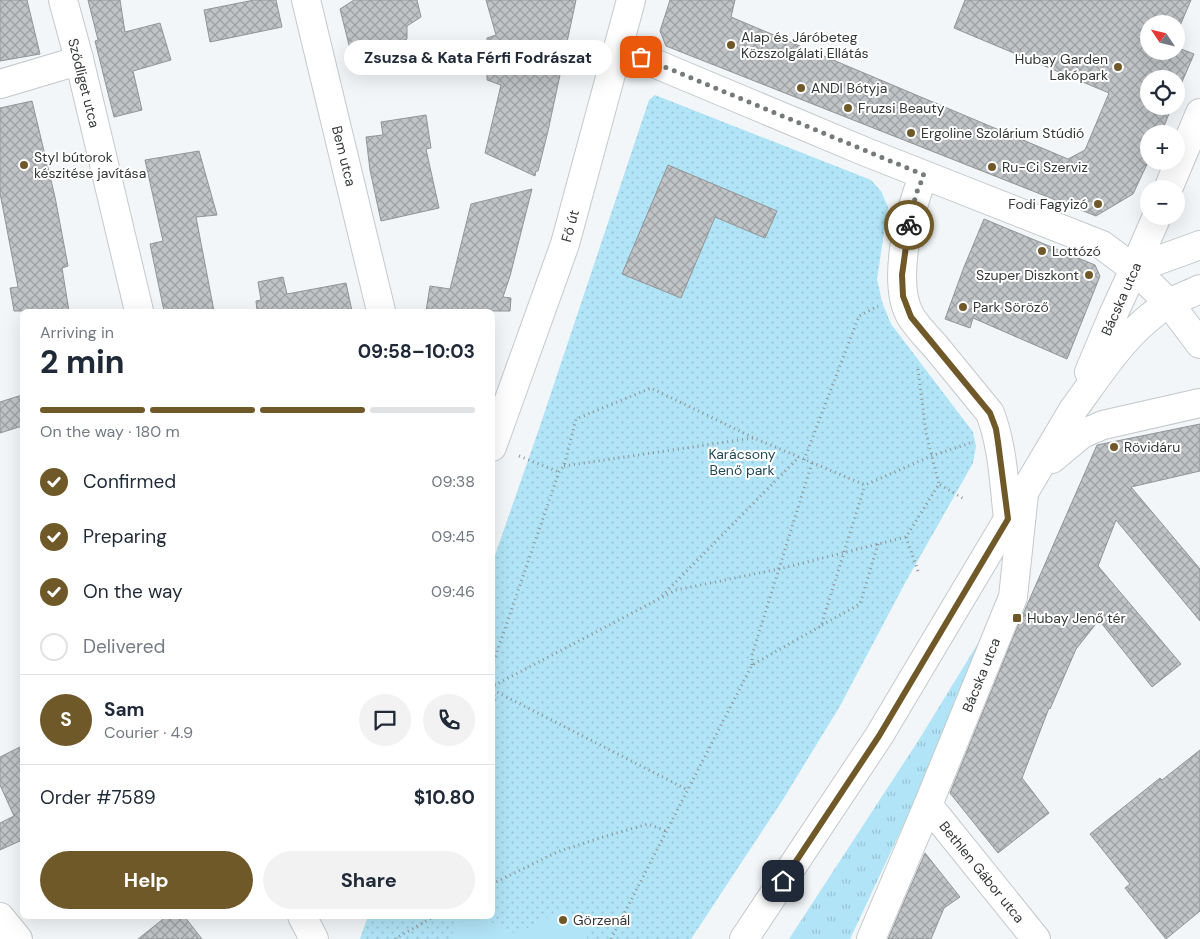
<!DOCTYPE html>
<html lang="en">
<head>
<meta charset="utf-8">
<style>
  body { margin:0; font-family:"DM Sans",sans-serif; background:#f2f2f3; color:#1f2937; height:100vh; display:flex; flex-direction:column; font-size:19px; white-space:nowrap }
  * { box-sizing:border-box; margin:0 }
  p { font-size:16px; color:#747a83 }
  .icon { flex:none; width:28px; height:28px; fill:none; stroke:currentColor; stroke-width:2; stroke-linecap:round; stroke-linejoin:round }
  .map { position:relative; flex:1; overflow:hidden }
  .details { position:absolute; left:20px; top:309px; width:475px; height:610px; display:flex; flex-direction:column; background:#fff; border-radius:8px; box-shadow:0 5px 20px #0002 }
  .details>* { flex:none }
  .needle { width:32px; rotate:305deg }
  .tools { position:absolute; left:1140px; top:15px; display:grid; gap:10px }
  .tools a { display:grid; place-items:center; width:45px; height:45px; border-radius:50%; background:#fff; box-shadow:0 5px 20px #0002; font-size:25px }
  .pin { position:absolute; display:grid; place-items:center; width:42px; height:42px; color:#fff; margin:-21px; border-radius:10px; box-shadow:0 2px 8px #0006 }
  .courier { position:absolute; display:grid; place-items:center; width:50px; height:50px; margin:-25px; border:4px solid #705929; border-radius:50%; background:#fff; color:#222; box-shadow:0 1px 6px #0007 }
  .bubble { position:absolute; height:35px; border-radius:18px; background:#fff; box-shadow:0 5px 20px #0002; font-size:16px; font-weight:700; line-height:35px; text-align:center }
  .head em { font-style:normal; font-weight:700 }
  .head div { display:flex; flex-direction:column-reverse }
  .head { display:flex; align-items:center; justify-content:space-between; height:85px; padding:0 20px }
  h1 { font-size:32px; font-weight:700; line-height:38px }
  .bar { display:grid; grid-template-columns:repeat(4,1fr); gap:8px 5px; align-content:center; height:60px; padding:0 20px }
  .bar i { height:6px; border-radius:4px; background:#e0e1e3 }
  .bar .current { background:#705929 }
  .bar p { grid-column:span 4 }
  .line { display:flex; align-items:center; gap:12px; padding:0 20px; border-top:1px solid #e0e1e3 }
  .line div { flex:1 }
  .round { display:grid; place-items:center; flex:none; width:52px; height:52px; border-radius:26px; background:#f2f2f3 }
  ol { padding:0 20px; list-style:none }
  li { display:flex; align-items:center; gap:15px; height:55px }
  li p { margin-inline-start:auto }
  li .icon { padding:5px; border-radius:50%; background:#705929; color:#fff; stroke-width:4 }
  li:last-child { color:#747a83 }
  li i { width:28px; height:28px; border:2px solid #e0e1e3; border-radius:50% }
  .primary-button { display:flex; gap:10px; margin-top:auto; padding:10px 20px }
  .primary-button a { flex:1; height:58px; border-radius:30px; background:#705929; color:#fff; font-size:20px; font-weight:700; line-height:58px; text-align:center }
  .primary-button a+a { background:#f2f2f3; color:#1f2937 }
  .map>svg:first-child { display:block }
</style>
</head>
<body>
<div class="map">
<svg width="1200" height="939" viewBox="0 0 1200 939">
  <defs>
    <pattern id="grass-tufts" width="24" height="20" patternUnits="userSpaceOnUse" patternTransform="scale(1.25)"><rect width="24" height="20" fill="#b0e4f6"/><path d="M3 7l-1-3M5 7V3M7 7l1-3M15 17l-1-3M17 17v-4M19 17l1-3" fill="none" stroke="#98c4d4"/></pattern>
    <pattern id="park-dots" width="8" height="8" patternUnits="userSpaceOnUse" patternTransform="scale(1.25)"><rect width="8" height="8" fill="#b0e4f6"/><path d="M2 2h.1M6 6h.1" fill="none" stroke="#98c4d4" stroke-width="1.8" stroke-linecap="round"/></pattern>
    <pattern id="building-cross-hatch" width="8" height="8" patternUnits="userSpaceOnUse" patternTransform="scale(1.25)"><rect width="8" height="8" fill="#c0c4c6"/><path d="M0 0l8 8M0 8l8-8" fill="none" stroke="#9da0a2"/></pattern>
  </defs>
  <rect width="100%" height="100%" fill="#f2f6f8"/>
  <path fill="url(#grass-tufts)" d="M991 622 931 766 850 939H789L920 738Z"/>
  <path fill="url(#park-dots)" d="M655 95 871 180 881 191 888 207 877 279 882 302 891 324 973 432 976 446 973 463 905 583 840 706 782 801 691 939H360L368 916H492L493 561 542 420 649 100Z"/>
  <path fill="#b0e4f6" d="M565 908 590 925 587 939H454L452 930 470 916H478L516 934Z"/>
  <path fill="url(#building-cross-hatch)" stroke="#919597" d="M0 0H27L40 54 0 61Z
    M88 0H120L125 32 160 23 171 60 133 71 142 110 114 117 95 41 98 40Z
    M254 0H276L282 27 210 42 204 10Z
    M354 0H417L421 17 407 26V39L352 57 340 9Z
    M486 0H576L548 131 538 171H536L535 176 485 153 501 85 487 80V38L496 35Z
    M670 0H735L731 17 1068 159 1085 150 1109 93 954 28 965 0H1191L1176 35V24H1149V51H1176V47L1194 54 1176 96V79H1149V106H1172L1161 134H1149V160L1133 194 1096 216 666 46 660 31Z
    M32 101 55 197 68 266 62 268 69 311H14L10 288 18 287 0 193V108Z
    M426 115 431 148 426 149 439 208 381 221 370 170 366 137 383 135 381 122Z
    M199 151 217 215 196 217 214 311H164L150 244 163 241 145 160Z
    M668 165 777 211 765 238 715 217 681 298 622 274Z
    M532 189 510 276 503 297 511 298 510 311H426L430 286 450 289 471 204Z
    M984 219 1095 265 1100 276 1067 359 973 318 970 328 945 319 964 267Z
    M283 277 287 294 346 283 352 311H257L256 301 261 300 258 282Z
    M22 395V426L0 433V402Z
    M1200 424V471L1131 487 1200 569V621L1116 520 1098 566 1181 664 1152 687 1099 620 1076 649 1050 709 1049 708 1022 778 1049 813 998 853 950 793 1017 628 1097 445Z
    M22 746V840L0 850V823L14 816 0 785V757Z
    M1200 750V911L1166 939 1125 888 1130 884 1090 834 1160 778 1162 780Z
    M925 853 960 897 944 908 931 939H888Z
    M167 916H184L202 939H138Z"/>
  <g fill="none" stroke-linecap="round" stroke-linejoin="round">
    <defs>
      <path id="minor" d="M306 0 381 311
        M0 84 64 65 79 59
        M1134 269 1169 303 1200 344
        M928 805 1036 939
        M0 917 18 939"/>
      <path id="tertiary" d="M63 0 79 59 139 311
        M618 48 866 152 1102 245 1134 269 1157 216
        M1168 189 1200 113
        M492 447 565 244 631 0
        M302 916 314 939
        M871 939 928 805 1013 597 1024 494"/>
      <path id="secondary" d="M924 175C909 210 891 284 911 317 918 328 928 338 936 347 954 369 972 391 990 413 1003 447 1004 484 1008 519
        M1089 372 1113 315 1134 269 1200 245
        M1052 459 1082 434 1103 425 1200 403
        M744 939 879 736 1073 410C1101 372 1127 329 1168 304 1178 298 1190 294 1200 289"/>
    </defs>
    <use href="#minor" stroke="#c5c9ca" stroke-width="30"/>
    <use href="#tertiary" stroke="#c5c9ca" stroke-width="30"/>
    <use href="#secondary" stroke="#c5c9ca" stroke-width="30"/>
    <path stroke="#909394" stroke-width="3" stroke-dasharray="1 4" stroke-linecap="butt" d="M918 369 926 433 939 484
      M519 456 559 472
      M804 460 859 316 878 306
      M564 466 753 438
      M906 537 919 574
      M662 596 799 457
      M822 625 860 604 878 544
      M752 665V655L812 463
      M492 666 559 472 564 466 576 419 651 388 754 438 865 485 931 456 970 443
      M492 674 495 685
      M492 690 495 685 676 590 779 569 906 537 939 484 964 499
      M493 690 688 790
      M493 690 495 701
      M492 884 557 852 603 837 648 824 666 831
      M395 939 435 916
      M611 939 752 665 821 626 865 485"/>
    <use href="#minor" stroke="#fff" stroke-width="28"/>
    <use href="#tertiary" stroke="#fff" stroke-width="28"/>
    <use href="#secondary" stroke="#fff" stroke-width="28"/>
  </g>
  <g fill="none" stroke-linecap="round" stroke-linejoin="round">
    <path stroke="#777a7b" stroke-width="5" stroke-dasharray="0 9" d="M641 57 924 175 916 194 909 225"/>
    <path stroke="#705929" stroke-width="6" d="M783 881 879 736 1008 519 998 442 996 429 990 413 911 317 903 296 902 275 909 225"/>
  </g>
  <g fill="#705929" stroke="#fff" stroke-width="2">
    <circle cx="731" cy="45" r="5"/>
    <circle cx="1118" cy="67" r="5"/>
    <circle cx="801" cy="88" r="5"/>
    <circle cx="848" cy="108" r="5"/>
    <circle cx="911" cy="133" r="5"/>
    <circle cx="24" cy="165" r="5"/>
    <circle cx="992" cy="167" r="5"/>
    <circle cx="1098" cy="204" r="5"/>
    <circle cx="1042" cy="251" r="5"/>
    <circle cx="1089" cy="275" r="5"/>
    <circle cx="963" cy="307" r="5"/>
    <circle cx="1114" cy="447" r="5"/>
    <rect x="1012" y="613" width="10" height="10" rx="2.5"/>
    <circle cx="563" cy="920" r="5"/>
  </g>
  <g text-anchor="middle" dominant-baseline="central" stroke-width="4" stroke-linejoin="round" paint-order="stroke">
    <g font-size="14" fill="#353737" stroke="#fff" text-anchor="start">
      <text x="741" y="37">Alap és Járóbeteg<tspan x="741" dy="16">Közszolgálati Ellátás</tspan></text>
      <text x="1108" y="59" text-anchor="end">Hubay Garden<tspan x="1108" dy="16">Lakópark</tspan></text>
      <text x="811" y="88">ANDI Bótyja</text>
      <text x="858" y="108">Fruzsi Beauty</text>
      <text x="921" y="133">Ergoline Szolárium Stúdió</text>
      <text x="34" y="157">Styl bútorok<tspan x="34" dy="16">készitése javítása</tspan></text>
      <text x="1002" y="167">Ru-Ci Szerviz</text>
      <text x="1088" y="204" text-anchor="end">Fodi Fagyizó</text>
      <text x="1052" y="251">Lottózó</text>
      <text x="1079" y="275" text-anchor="end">Szuper Diszkont</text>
      <text x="973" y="307">Park Söröző</text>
      <text x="1124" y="447">Rövidáru</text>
      <text x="1027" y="618">Hubay Jenő tér</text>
      <text x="573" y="920">Görzenál</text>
    </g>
    <g font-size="14" fill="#353737" stroke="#fff">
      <text transform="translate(84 83) rotate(76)">Sződliget utca</text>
      <text transform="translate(344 156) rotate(76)">Bem utca</text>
      <text transform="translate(570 226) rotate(-75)">Fő út</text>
      <text transform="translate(1121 299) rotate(-66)">Bácska utca</text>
      <text transform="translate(981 675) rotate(-68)">Bácska utca</text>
      <text transform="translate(982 872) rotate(51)">Bethlen Gábor utca</text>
    </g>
    <g font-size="14" fill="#224b57" stroke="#fff">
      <text x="742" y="454">Karácsony<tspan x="742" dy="16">Benő park</tspan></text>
    </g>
  </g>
</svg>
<div class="tools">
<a><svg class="needle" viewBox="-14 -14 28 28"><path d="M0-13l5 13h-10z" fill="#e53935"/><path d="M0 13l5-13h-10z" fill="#747a83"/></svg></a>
<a><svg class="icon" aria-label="locate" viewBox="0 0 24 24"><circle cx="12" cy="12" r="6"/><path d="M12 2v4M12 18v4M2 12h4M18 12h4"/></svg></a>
<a>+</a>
<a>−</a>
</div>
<div class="pin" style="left:641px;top:57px;background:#ea580c"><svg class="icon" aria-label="bag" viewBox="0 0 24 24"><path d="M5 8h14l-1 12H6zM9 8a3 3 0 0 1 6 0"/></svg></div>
<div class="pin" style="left:783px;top:881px;background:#1f2937"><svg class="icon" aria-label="home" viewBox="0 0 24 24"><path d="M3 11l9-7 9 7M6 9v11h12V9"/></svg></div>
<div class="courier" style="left:909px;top:225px"><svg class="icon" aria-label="bike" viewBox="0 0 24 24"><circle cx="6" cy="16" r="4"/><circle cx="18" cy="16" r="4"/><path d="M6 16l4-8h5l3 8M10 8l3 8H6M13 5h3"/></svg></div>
<div class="bubble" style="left:344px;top:40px;width:268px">Zsuzsa &amp; Kata Férfi Fodrászat</div>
<section class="details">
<div class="head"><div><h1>2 min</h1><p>Arriving in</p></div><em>09:58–10:03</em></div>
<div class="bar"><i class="current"></i><i class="current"></i><i class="current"></i><i></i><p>On the way · 180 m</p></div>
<ol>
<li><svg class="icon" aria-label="check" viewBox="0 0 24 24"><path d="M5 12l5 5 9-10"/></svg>Confirmed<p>09:38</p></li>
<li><svg class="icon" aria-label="check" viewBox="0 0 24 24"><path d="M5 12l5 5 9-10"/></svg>Preparing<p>09:45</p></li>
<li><svg class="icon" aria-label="check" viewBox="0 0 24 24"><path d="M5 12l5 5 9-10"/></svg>On the way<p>09:46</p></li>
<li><i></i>Delivered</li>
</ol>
<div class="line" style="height:90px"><b class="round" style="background:#705929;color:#fff">S</b><div><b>Sam</b><p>Courier · 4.9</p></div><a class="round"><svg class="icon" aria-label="chat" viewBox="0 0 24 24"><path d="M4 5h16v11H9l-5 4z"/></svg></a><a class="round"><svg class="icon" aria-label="phone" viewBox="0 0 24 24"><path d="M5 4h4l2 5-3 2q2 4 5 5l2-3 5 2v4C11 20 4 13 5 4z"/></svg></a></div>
<div class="line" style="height:65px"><div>Order #7589</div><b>$10.80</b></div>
<div class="primary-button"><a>Help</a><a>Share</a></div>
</section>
</div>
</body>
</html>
